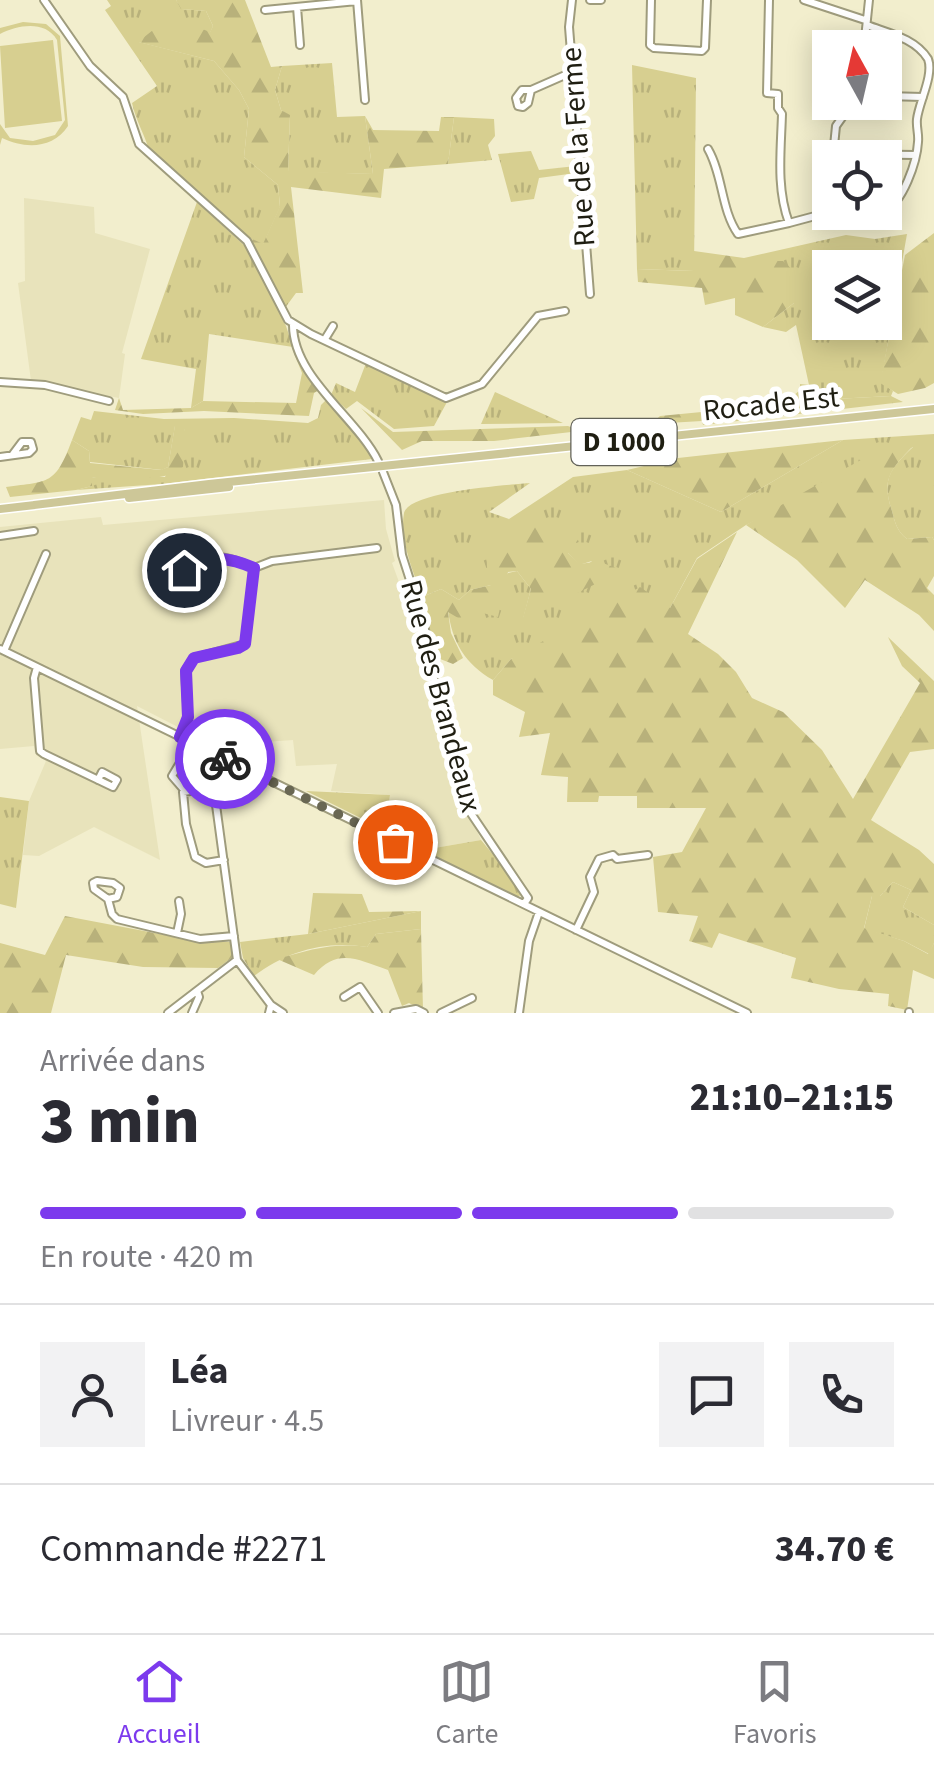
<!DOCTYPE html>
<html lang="fr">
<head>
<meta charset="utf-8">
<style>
  body { margin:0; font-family:"Source Sans 3",sans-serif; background:#f2f2f3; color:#2b2b33; height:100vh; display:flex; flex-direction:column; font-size:38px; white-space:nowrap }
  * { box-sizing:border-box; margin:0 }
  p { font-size:32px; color:#7c7c81 }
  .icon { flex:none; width:55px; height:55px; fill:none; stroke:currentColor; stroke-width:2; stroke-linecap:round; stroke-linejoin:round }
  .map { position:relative; height:1013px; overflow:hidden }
  .sheet { display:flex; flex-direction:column; background:#fff; flex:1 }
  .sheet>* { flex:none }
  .needle { width:65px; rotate:352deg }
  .buttons { position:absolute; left:812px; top:30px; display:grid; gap:20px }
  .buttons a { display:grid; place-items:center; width:90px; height:90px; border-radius:0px; background:#fff; box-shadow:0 5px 25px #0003; font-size:50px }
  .pin { position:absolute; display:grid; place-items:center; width:85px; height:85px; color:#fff; margin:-42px; border:5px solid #fff; border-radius:50%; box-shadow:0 2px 10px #0007 }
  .courier { position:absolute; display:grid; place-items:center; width:100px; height:100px; margin:-50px; border:8px solid #7c3aed; border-radius:50%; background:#fff; color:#222; box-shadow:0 2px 12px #0007 }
  .head em { font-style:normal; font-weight:800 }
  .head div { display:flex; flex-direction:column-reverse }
  .head { display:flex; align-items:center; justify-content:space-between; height:170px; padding:0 40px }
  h1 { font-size:65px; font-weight:800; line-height:75px }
  .bar { display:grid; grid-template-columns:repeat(4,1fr); gap:15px 10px; align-content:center; height:120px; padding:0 40px }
  .bar i { height:12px; border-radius:8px; background:#e1e1e2 }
  .bar .on { background:#7c3aed }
  .bar p { grid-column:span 4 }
  .line { display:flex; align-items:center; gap:25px; padding:0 40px; border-top:2px solid #e1e1e2 }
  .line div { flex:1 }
  .round { display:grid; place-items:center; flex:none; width:105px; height:105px; border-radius:0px; background:#f2f2f3 }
  .dock { display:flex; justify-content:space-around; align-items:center; height:140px; border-top:2px solid #e1e1e2; background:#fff; font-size:28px; color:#7c7c81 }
  .dock a { display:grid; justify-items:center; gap:5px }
  .dock .on { color:#7c3aed }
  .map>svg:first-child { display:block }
</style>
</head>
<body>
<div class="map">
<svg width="934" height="1013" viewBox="0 0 934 1013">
  <defs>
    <pattern id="grass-tufts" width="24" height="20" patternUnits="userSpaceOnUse" patternTransform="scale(2.5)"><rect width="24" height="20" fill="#d7cf90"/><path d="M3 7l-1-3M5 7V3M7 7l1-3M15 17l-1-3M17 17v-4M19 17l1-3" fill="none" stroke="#b8b17b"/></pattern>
    <pattern id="forest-firs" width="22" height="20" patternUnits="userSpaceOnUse" patternTransform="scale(2.5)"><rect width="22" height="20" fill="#d7cf90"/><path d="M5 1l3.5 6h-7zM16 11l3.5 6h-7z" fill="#b8b17b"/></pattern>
  </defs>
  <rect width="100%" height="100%" fill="#f2eecd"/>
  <path fill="#e8e3bb" d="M24 198 94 207 95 233 150 249 122 353 125 354 119 398 31 381 18 283 25 281Z
    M384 500 386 529 395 561 392 563 420 639 457 787 481 840 423 850 385 830 390 795 331 791 337 764 296 766 293 740 252 743 250 764 137 706 160 860 94 827 39 856 23 855 29 801 46 761 36 755 34 746 0 749V527L101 517 103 525Z"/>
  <path fill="url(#grass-tufts)" fill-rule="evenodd" d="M107 0H176L182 9 206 11 213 26 210 33 175 34 139 42 214 61 239 90 249 109 244 157 278 185 280 207 263 245 248 237 149 150C144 133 136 121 132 103L157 86 105 10 111 6Z
    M332 63 337 117 365 116 373 174 288 172 290 116 281 110 275 90 282 66Z
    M632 65 696 78 694 271 637 269Z
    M454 117 494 119 495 136 488 145 492 160 448 164Z
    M531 151 539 170 576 166V173L539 178 534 199 511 202 498 154Z
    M197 202 246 247 286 326 293 347 209 334 203 401 191 408 196 369 141 359Z
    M907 234 881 382 893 391 891 396 816 400 807 390H800V384L809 385 796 325 786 332 763 327 794 303 744 272V258L846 235 875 239ZM830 268H885V322H830Z
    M366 363 447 402 434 426 394 429 357 401 346 409 331 395 336 383 355 392Z
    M495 392 563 423 481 424Z
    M326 400 363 440 372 459 162 484 76 490 92 486V478L104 475 165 477 185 429 175 426 168 467 162 470 90 462 89 451 72 440 81 417 91 420 94 411 164 419 234 418 308 423 318 418 321 405Z
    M934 434V540L932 537 907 539C897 531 895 523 892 511 881 479 890 469 913 447L746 525 697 558 670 608 511 659 493 680C465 664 452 642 448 610L479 612 508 573 517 571 531 589 523 619 592 561 579 565 568 553 509 519 491 585 470 590 459 600 441 589 422 597C414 573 399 539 404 513 409 491 509 485 530 483L489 512 509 519 573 477 627 470 721 512 843 440Z
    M306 791 390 795 385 830Z
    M0 797 29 801 16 908 0 904Z
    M481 840 519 886 521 895 517 897 423 850Z
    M893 882 911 890 903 907 934 925V943L929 954 904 941 864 929 872 896H880Z
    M421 911V929L376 934 367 947C326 940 287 951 254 976L243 958 240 942 308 934Z"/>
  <path fill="url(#forest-firs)" d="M176 0H245L271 67 282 66 275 90 281 110 290 115 288 171 373 174 365 116 373 130 439 131 441 117H454L448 164 384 169 381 198 291 187 303 293H296L285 308 248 237 263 244 280 206 278 185 244 157 249 109 239 90 214 61 138 42 153 30 175 34 181 21 210 32 213 26 206 11 181 9Z
    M934 233V383L925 388 898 394 880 383 905 255Z
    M694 251 744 258 745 272 764 261H783L797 274 794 303 763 327 735 315V298L705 305 702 288 638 282 637 269 693 271Z
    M293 351 319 390 314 393 309 416 204 411 143 414 115 410 119 398 123 410 191 408 203 401 296 403 302 373Z
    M800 390H807L816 400 891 396 903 402 703 425 702 421 651 424 660 416 784 404Z
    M361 408 393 432 568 426 580 431 494 441H422L402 450Z
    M175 425 185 428 183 467C157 488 121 471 92 478V486L76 490 10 497 6 487C50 481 55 485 72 440L89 451 90 463 161 470 168 467Z
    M903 436 913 446C891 469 881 479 892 511 895 523 897 531 907 539L932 537 934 540V576L927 588 934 595V631L919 615 865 580 845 608 797 560 746 525Z
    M843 440 721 512 627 470 678 458Z
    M509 519 575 527 580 537 568 553 579 564C596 561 606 562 621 571L522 621 531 589 517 571 508 572 498 617 479 612 476 623 470 625 448 612 451 633 463 658 453 664 435 657 422 597 441 589 459 600 470 590 491 585C482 558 487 537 509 519Z
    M737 532 688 634 718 654 736 672 752 698 783 712 822 750 853 799 920 683 902 666 888 637 934 681V749L910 752 871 820 919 850 934 864V925L903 907 911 890 893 882 880 896H872L864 928 904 941 928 954 934 943V979L913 970 907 1010 888 1006 889 994 839 989 791 978 796 958 719 933 712 948 689 941 698 916 658 912 653 857 682 852 706 808H637V796H599L598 802H567L568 777 541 775 550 733 519 737 525 712 493 695V680L511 659 640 587 670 608 697 559Z
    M313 893 362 894 369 912 421 911 308 934Z
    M65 916 181 938 231 942 233 957 218 968 143 967 66 955 51 1013H0V943L45 955Z
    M421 929 423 1010 409 1003 402 1006 388 970C358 960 338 947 314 975L277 959C308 950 335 942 367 947L376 934Z"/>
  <path fill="#d7cf90" d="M23 22 46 24 60 36 68 126C53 149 25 149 2 138L0 145V124L10 138 33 141 55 135 65 120 57 40C45 20 18 25 0 34V28Z
    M53 40 62 121 5 128 0 46Z"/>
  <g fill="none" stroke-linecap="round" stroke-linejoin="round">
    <defs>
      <path id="minor" d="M44 0 90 66 123 97 139 144 247 241 288 320 311 334 446 398 482 384 538 316 565 311
        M357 0 365 100
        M572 0 569 27 590 294
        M590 0H601
        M651 0 650 45 654 48 702 51 705 48 707 0
        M769 0 767 93 778 94V108L782 114C781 150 776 188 789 223L830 212
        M804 0 865 20
        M297 7 300 45
        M265 10 357 1
        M867 25C888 33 915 38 928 59 934 75 919 102 917 119 916 127 919 134 918 142 917 161 903 203 885 210
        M864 48 869 0
        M531 90 528 103 523 107 518 106 516 98 522 90H531L572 72
        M885 96 923 97
        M708 149C723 175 721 210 738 234L789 223
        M833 154 916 155
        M833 156 836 126 853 102
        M830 187V191
        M293 325C293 377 356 417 378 461
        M325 339 333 326
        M0 382 45 385 109 401
        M0 457 29 453 33 449 31 442H22L13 454
        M383 472 396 505 402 555 424 624 441 717 470 812 528 898 524 904
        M0 536 34 531
        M175 569C187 570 195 563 206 559 223 554 239 561 254 568L272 561 377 548
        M0 649 747 1013
        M4 651 46 554
        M37 667 34 678 40 751 44 754 113 787 117 780 102 772 98 780
        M180 737 188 719 185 671 194 658 245 644 254 568
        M214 754 211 768 237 960 271 1005 269 1013
        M181 761 172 776 185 791
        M213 788 183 792 186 824 195 857 206 863 224 860
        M108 899 117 897 120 888 113 883 97 881 93 883 94 889 108 899 112 914 117 919 200 939 234 936
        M576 930 594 892 590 877 599 859 613 855 617 859 648 855
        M177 933 181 914 179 901
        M344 997 360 987 378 1013
        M271 1005 283 1013
        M168 1013 237 960
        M192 1013 199 997 197 991
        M394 1013 416 1009 424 1013
        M441 1013 472 998
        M519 1013 529 941 539 912
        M909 1013V1012"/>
      <path id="major" d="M129 498 229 487
        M34 505 209 484 934 409
        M0 509 35 505"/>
    </defs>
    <use href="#minor" stroke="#9f9c7d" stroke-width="10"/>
    <use href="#major" stroke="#fff" stroke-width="11"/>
    <use href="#minor" stroke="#fff" stroke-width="6"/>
    <use href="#major" stroke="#cdc798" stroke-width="8"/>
  </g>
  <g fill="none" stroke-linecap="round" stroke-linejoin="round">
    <path stroke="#696753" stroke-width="10" stroke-dasharray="0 18" d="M225 759 395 842"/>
    <path stroke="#7c3aed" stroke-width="12" d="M184 570C211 556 227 556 254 568L245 644 238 648 194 658 186 671 188 717 180 737 225 759"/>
  </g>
  <g text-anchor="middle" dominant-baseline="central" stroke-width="10" stroke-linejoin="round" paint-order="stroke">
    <rect fill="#fff" stroke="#626259" stroke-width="2.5" x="571.5" y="419" width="105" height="46" rx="8"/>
    <g font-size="28" font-weight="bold" fill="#1f1e12">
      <text x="624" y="442">D 1000</text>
    </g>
    <g font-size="30" fill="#1f1e12" stroke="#fff">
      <text transform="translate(578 147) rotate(-94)">Rue de la Ferme</text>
      <text transform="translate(771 404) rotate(-6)">Rocade Est</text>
      <text transform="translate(441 696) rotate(75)">Rue des Brandeaux</text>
    </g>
  </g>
</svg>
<div class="buttons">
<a><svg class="needle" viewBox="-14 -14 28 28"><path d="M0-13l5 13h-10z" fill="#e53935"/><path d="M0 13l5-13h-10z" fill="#7c7c81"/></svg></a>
<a><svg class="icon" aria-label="locate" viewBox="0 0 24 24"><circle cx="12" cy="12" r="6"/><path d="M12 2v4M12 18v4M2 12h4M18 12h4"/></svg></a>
<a><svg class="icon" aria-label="layers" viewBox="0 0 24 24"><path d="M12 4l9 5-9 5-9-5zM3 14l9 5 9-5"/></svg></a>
</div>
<div class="pin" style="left:395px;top:842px;background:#ea580c"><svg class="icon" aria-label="bag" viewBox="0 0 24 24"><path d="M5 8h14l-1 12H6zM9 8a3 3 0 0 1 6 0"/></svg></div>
<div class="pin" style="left:184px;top:570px;background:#1f2937"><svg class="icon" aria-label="home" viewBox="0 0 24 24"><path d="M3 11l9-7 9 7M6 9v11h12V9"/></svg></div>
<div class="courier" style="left:225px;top:759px"><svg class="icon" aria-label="bike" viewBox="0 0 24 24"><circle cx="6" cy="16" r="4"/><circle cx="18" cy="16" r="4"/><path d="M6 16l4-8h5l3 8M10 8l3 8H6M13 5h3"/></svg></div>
</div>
<section class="sheet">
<div class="head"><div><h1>3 min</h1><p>Arrivée dans</p></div><em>21:10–21:15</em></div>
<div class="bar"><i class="on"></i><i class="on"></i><i class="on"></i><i></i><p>En route · 420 m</p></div>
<div class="line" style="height:180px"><a class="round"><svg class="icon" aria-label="person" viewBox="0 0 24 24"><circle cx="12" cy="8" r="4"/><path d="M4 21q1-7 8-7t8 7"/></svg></a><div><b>Léa</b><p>Livreur · 4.5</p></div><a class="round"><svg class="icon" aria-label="chat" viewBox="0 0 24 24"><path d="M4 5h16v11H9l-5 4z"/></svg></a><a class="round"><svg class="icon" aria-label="phone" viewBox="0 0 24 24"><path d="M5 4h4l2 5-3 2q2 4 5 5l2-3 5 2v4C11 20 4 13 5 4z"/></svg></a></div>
<div class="line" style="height:130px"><div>Commande #2271</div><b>34.70 €</b></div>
</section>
<nav class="dock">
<a class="on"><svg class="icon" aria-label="home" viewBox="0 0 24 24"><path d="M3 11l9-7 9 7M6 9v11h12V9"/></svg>Accueil</a>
<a><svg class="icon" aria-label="map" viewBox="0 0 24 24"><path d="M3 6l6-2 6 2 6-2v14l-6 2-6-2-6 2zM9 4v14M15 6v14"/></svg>Carte</a>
<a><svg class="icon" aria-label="saved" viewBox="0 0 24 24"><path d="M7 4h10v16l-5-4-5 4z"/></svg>Favoris</a>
</nav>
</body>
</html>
